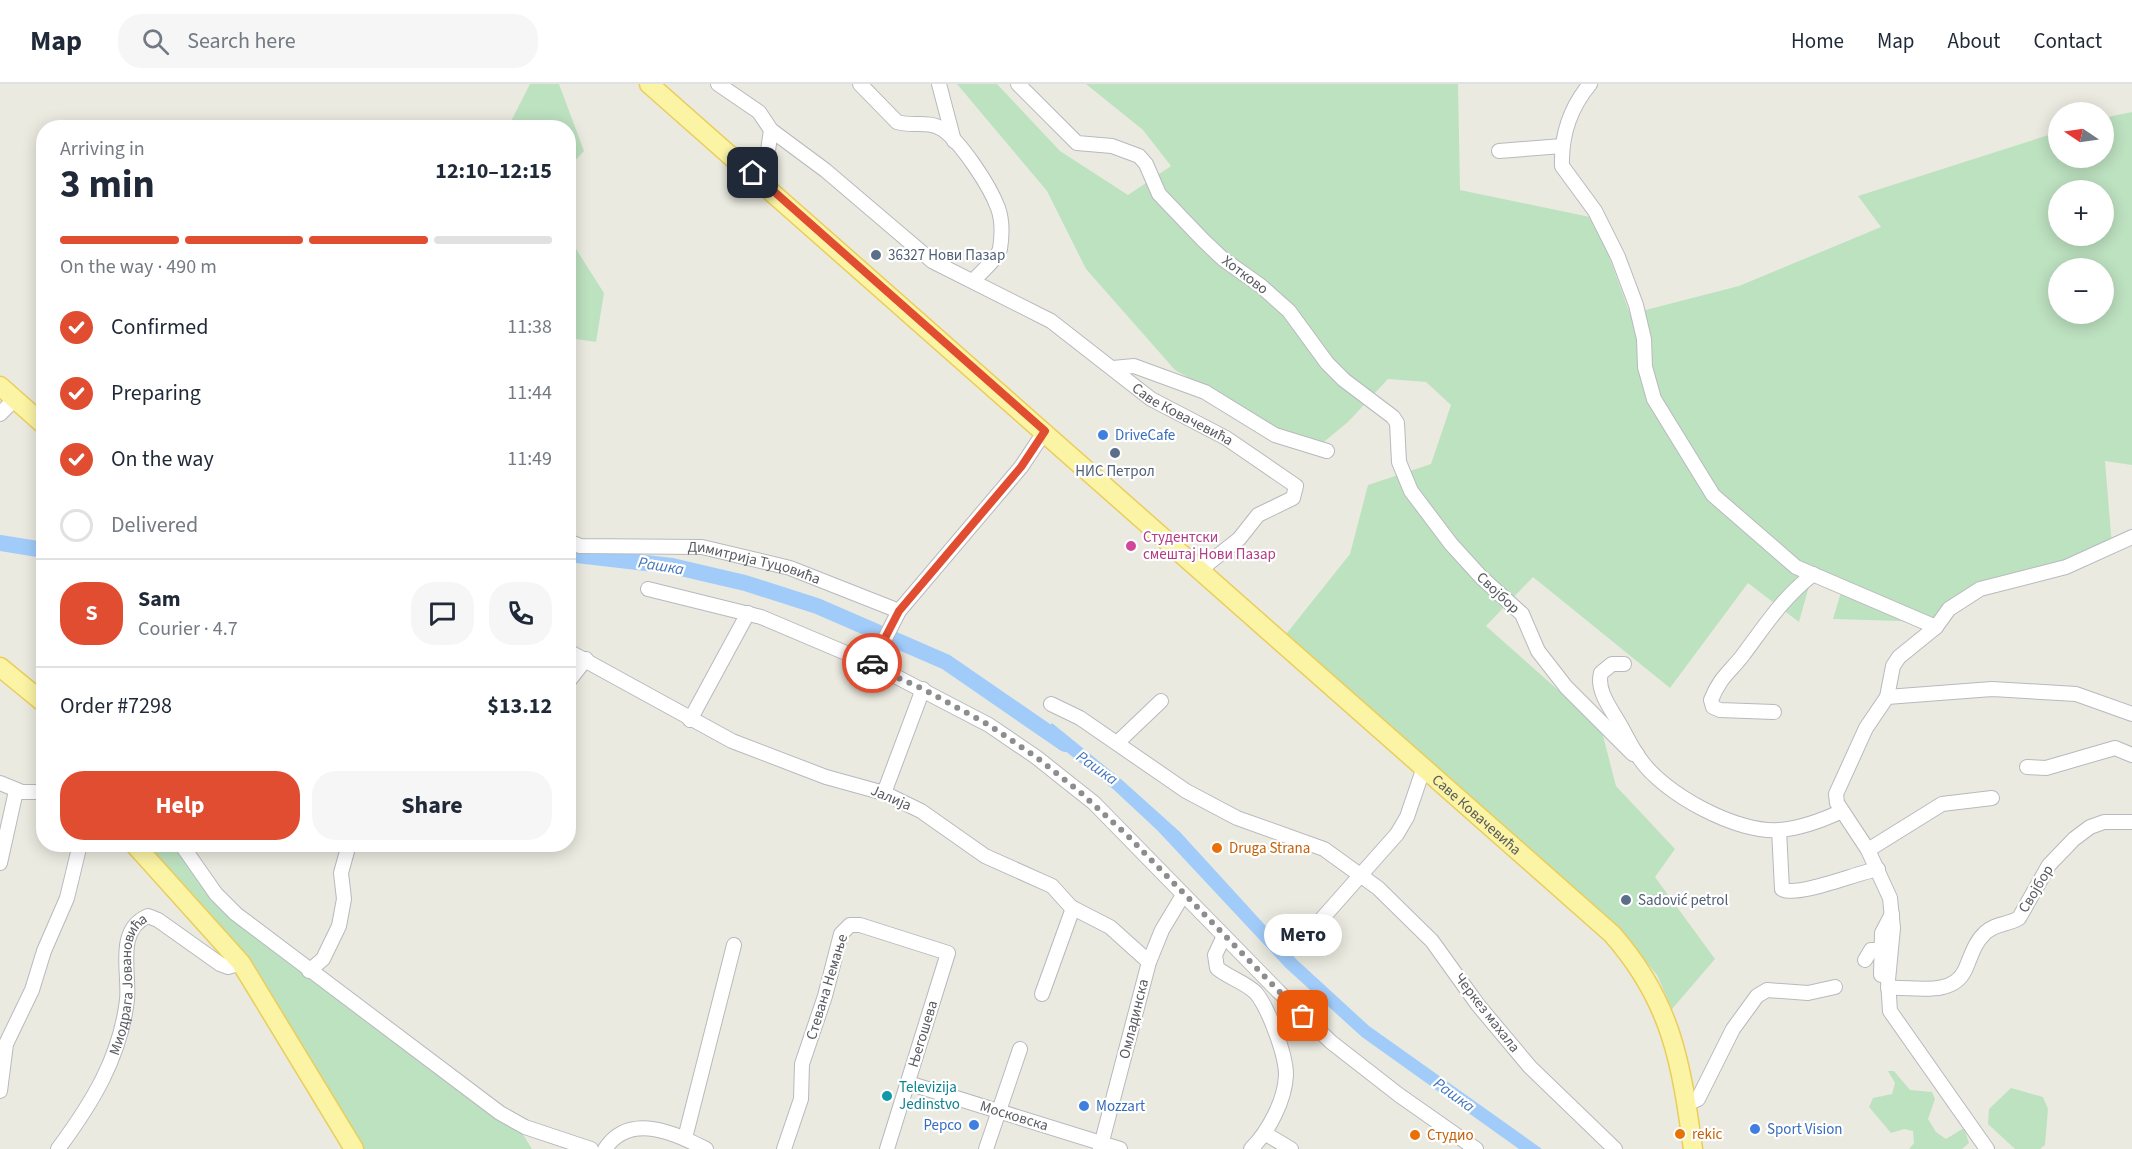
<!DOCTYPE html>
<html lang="en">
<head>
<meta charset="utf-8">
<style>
  body { margin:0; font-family:"Source Sans 3",sans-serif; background:#f6f6f7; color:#1f2937; height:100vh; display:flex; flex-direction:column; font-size:22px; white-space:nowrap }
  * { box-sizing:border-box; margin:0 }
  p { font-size:20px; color:#747a83 }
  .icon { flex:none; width:33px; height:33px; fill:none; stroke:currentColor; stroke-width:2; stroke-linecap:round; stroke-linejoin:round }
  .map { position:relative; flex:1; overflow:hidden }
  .sheet { position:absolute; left:36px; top:36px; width:540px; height:732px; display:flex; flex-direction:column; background:#fff; border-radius:24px; box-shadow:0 3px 15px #0003 }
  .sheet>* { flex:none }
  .needle { width:39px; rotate:283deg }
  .tools { position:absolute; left:2048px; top:18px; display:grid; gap:12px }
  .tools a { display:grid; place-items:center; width:66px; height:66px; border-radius:50%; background:#fff; box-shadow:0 3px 15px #0003; font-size:30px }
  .pin { position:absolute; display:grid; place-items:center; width:51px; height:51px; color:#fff; margin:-26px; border-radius:12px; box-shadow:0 3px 9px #0006 }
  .courier { position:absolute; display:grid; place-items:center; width:60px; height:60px; margin:-30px; border:4px solid #e04d31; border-radius:50%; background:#fff; color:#222; box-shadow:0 2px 8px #0007 }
  .bubble { position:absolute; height:42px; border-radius:21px; background:#fff; box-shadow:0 3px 15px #0003; font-size:20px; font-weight:700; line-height:42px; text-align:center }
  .summary em { font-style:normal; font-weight:700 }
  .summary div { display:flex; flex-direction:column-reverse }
  .summary { display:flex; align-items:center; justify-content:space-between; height:102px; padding:0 24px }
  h1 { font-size:39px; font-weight:700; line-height:45px }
  .bar { display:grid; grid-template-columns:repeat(4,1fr); gap:9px 6px; align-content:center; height:72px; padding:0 24px }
  .bar i { height:8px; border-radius:4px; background:#e0e1e3 }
  .bar .selected { background:#e04d31 }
  .bar p { grid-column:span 4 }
  .line { display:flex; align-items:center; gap:15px; padding:0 24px; border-top:2px solid #e0e1e3 }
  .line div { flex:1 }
  .round { display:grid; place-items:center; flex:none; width:63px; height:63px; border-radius:24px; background:#f6f6f7 }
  ol { padding:0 24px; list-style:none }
  li { display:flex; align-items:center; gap:18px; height:66px }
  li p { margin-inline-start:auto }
  li .icon { padding:6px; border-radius:50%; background:#e04d31; color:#fff; stroke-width:4 }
  li:last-child { color:#747a83 }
  li i { width:33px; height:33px; border:3px solid #e0e1e3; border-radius:50% }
  .primary-button { display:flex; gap:12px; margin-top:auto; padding:12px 24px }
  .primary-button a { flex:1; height:69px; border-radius:24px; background:#e04d31; color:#fff; font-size:24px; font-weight:700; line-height:69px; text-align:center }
  .primary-button a+a { background:#f6f6f7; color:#1f2937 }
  header { display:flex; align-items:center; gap:36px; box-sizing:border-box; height:84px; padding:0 30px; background:#fff; border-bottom:2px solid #e0e1e3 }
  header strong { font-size:28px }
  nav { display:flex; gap:33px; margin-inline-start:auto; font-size:21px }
  .search { width:420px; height:54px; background:#f6f6f7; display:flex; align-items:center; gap:15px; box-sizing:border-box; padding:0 21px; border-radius:24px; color:#747a83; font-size:22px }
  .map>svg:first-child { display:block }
</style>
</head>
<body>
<header>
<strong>Map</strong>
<div class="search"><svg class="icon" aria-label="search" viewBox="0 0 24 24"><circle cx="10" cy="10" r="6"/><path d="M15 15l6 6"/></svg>Search here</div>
<nav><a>Home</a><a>Map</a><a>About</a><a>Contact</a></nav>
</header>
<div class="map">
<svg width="2132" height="1065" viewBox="0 0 2132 1065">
  <rect width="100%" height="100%" fill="#ebeae0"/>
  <path fill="#bde2c0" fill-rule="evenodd" d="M530 0H559L584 67 569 83 568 44 508 43Z
    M957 0H997L1060 67 1128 111 1171 82 1143 46 1086 0H1458L1460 106 1595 134 1630 230 1739 202 1881 143 1858 112 2058 48V74H2103V34L2132 28V381L2105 377 2112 462 1980 505 1928 551 1915 540 1901 537 1833 535 1842 505 1811 495 1799 538 1748 499 1670 604 1533 493 1486 542 1601 644 1616 702 1675 765 1655 793 1715 875 1672 925 1657 891 1614 839 1283 554 1350 470 1368 401 1431 380 1451 321 1426 298 1388 295 1348 338 1314 366 1175 286 1086 185 1047 107ZM2058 106H2103V152H2058ZM2058 184H2103V230H2058Z
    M569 154 604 209 596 258 569 254Z
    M134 761H181L216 810 516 1039 532 1065H354L267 922Z
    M1888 987H1894L1910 1006 1932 1008 1935 1015 1928 1035 1936 1048 1946 1055 1964 1044 1969 1059 1962 1065H1909L1914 1059 1913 1047 1904 1045 1891 1049 1869 1023 1873 1014 1892 1010 1895 999Z
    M2011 1004 2043 1013 2048 1025 2045 1061 2040 1065H2015L1988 1040 1989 1025Z"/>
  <path fill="#a1ccfa" d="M1052 639 1122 696 1180 748 1297 876 1369 942 1542 1065H1519L1362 953 1286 884 1157 746 1113 705 1044 650Z"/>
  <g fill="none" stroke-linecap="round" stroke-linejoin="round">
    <path stroke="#a1ccfa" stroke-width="16" d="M0 459 44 466
      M568 470 672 482 745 499 817 522 946 578 1065 660"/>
    <defs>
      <g id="minor">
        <path id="s1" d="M718 0 759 28 771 46 825 86 932 177 1051 237 1151 315 1226 354 1296 402 1293 414 1258 431 1239 455 1200 486"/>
        <path d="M860 0 897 38C912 43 928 36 942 45 961 58 990 102 998 124 1002 135 1002 152 1000 165 997 175 981 188 974 196"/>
        <path d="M939 0 954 57"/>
        <path d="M1018 0 1077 59 1112 62 1139 72 1146 80 1159 110 1203 156 1223 175 1261 202 1289 227 1327 279 1344 296 1393 333 1397 339 1399 378 1411 407 1451 460 1482 494 1522 530 1538 567 1566 603 1633 670H1637"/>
        <path d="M1590 0C1570 24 1561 51 1562 82L1595 127 1618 173 1636 221 1644 255 1645 283 1654 315 1713 411 1796 483 1936 543"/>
        <path d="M1499 67 1562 62"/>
        <path d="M769 105 765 87 771 46"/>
        <path d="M1113 284 1134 282 1205 308 1275 351 1327 367"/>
        <path d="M0 330 14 316"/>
        <path d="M1045 347 1021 383 899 527 872 580 989 641 1036 673 1094 719 1278 907 1331 958 1399 1011 1476 1065"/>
        <path id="s2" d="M568 457 580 462 702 463 790 484 899 527"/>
        <path d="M648 505 761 533 872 580"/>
        <path d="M568 567 732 657 826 693 884 709 921 727 985 772 1052 802 1071 823 1110 843 1149 878"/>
        <path d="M1624 580H1612L1601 589C1596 606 1611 625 1619 639 1626 651 1632 664 1640 675 1664 710 1738 750 1780 746 1801 744 1823 736 1842 727"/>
        <path d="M568 598 586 575"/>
        <path d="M1887 613 1992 605 2076 610 2132 630"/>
        <path d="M1051 620 1080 634 1186 707 1237 734 1324 765 1378 804 1432 857 1478 921 1530 983 1615 1065"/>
        <path d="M1774 628 1720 626 1713 623 1711 616C1720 593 1730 588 1743 571 1767 539 1781 516 1813 490"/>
        <path d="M690 636 748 529"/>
        <path d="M1117 659 1161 617"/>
        <path d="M2027 683 2046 684 2115 664 2132 671"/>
        <path d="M0 699 22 708H44"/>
        <path d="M884 709 923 605"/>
        <path d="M1779 746 1782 805C1797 814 1856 789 1878 785"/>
        <path d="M181 760 216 810 236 830 500 1029 525 1043 591 1065"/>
        <path d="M1868 766 1942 720 1992 714"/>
        <path d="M0 779 16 707"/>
        <path d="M1319 838 1397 750 1407 733 1424 683"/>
        <path d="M1224 852 1215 871 1217 884C1229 894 1245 898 1256 909 1269 925 1286 971 1286 991 1285 1017 1268 1048 1251 1065"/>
        <path d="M1865 876 1871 866H1881"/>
        <path d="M309 887 323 875 339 842 344 815 341 789 349 760"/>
        <path d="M1881 891 1882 849 1892 830"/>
        <path d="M1888 904C1912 902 1952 914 1965 886 1971 873 1974 859 1985 849 1995 839 2008 841 2019 834L2049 781 2074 755 2090 743 2104 738H2132"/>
        <path d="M1042 910 1073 824"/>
        <path d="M908 999 1120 1065"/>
        <path d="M0 1007 6 960 32 906 44 867 67 814 80 760"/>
        <path d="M1686 1020 1698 1015 1733 945 1757 912 1767 906 1808 909 1835 903"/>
        <path d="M1266 1050 1291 1065"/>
        <path d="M685 1054 734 861"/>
        <path id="s3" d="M58 1065C92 1019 120 974 127 916 130 889 115 846 148 832L158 836 220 880 228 883 241 879"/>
        <path d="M605 1065C630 1027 676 1050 706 1065"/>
        <path d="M784 1065 801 1015 802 980 825 912 841 850 850 841H860L948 869 887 1065"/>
        <path d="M986 1065 1020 965"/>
        <path d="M1100 1065 1149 878 1162 846 1183 811"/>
        <path d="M1987 1065 1890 927 1888 896 1893 844 1890 814 1868 766 1837 719 1836 710 1866 644 1887 613 1893 582 1899 573 1936 543 1949 525 1980 505 2066 483 2132 453"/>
      </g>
      <g id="major">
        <path id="s4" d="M649 0 1612 850C1672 918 1681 979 1693 1065"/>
        <path d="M0 302 44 341"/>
        <path d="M0 583 44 619"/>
        <path d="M134 760 241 879 354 1065"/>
      </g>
    </defs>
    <use href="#minor" stroke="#b8b9be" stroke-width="16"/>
    <use href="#major" stroke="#eacd5a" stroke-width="21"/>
    <use href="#minor" stroke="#fff" stroke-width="14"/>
    <use href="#major" stroke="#fbf4a5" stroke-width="18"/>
  </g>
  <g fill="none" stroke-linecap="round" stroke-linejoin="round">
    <path stroke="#8c8d8d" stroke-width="6" stroke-dasharray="0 10.8" d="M872 579 874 583 923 605 989 641 1036 673 1080 708 1129 753 1303 932"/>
    <path stroke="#e04d31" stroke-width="8" d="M753 89 1045 347 1021 383 899 527 872 579"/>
  </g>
  <g fill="#5c6f8a" stroke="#fff" stroke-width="2">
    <circle cx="876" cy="171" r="6"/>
    <circle cx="1115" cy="369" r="6"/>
    <circle cx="1626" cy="816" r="6"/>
  </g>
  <g fill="#3f7fe0" stroke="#fff" stroke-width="2">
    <circle cx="1103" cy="351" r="6"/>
    <circle cx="1084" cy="1022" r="6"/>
    <circle cx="974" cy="1041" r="6"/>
    <circle cx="1755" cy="1045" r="6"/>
  </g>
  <circle fill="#d1479c" stroke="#fff" stroke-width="2" cx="1131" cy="462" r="6"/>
  <g fill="#e8710a" stroke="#fff" stroke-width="2">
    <circle cx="1217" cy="764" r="6"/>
    <circle cx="1680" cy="1050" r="6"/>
    <circle cx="1415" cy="1051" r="6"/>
  </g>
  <circle fill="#0f9aa8" stroke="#fff" stroke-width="2" cx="887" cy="1012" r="6"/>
  <g text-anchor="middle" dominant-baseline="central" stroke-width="4.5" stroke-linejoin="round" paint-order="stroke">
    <g font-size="15" fill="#4e5e75" stroke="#fff" text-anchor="start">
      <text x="888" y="171">36327 Нови Пазар</text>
      <text x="1115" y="387" text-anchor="middle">НИС Петрол</text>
      <text x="1638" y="816">Sadović petrol</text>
    </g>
    <g font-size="15" fill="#595b60" stroke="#fff">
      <text transform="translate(1245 191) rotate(37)">Хотково</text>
      <text stroke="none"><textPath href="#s1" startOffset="574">Саве Ковачевића</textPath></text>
      <text stroke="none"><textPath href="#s2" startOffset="189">Димитрија Туцовића</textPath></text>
      <text transform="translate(1498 509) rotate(43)">Својбор</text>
      <text transform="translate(891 714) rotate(23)">Јалија</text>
      <text stroke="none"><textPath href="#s4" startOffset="1104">Саве Ковачевића</textPath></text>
      <text transform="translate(2036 805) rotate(-59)">Својбор</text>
      <text transform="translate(827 903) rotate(-73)">Стевана Немање</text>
      <text stroke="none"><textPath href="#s3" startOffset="183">Миодрага Јовановића</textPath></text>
      <text transform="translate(1487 929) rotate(52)">Черкез махала</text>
      <text transform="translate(1134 935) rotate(-76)">Омладинска</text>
      <text transform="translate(923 950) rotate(-73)">Његошева</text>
      <text transform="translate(1014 1032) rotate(17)">Московска</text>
    </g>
    <g font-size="15" fill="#366cbe" stroke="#fff" text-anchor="start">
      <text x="1115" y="351">DriveCafe</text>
      <text x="1096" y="1022">Mozzart</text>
      <text x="962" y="1041" text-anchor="end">Pepco</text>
      <text x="1767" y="1045">Sport Vision</text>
    </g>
    <g font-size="15" fill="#b23c85" stroke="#fff" text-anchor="start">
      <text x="1143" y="453">Студентски<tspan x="1143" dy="17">смештај Нови Пазар</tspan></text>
    </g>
    <g font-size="15" fill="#c56008" stroke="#fff" text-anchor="start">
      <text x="1229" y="764">Druga Strana</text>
      <text x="1692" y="1050">rekic</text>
      <text x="1427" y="1051">Студио</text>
    </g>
    <g font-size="15" fill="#0d838f" stroke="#fff" text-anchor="start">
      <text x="899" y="1003">Televizija<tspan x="899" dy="17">Jedinstvo</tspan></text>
    </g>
    <g font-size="16" font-style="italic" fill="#4576bc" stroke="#fff">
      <text transform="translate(661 482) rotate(9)">Рашка</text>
      <text transform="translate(1097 684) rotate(35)">Рашка</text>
      <text transform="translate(1454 1011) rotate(36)">Рашка</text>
    </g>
  </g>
</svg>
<div class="tools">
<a><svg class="needle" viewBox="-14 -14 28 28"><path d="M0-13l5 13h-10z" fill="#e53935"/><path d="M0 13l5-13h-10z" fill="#747a83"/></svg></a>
<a>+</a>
<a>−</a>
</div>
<div class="pin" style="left:1303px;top:932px;background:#ea580c"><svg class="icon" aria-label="bag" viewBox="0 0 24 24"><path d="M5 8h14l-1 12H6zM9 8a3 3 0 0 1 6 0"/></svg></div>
<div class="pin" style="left:753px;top:89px;background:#1f2937"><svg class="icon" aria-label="home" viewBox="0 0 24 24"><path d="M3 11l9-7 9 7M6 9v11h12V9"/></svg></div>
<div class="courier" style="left:872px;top:579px"><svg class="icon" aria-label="car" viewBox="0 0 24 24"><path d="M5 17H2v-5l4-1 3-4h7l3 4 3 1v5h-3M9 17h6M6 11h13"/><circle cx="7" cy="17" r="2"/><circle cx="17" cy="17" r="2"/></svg></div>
<div class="bubble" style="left:1264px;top:830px;width:78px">Мето</div>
<section class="sheet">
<div class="summary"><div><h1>3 min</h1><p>Arriving in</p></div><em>12:10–12:15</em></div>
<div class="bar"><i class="selected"></i><i class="selected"></i><i class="selected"></i><i></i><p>On the way · 490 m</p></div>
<ol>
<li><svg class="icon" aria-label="check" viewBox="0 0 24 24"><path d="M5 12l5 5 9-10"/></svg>Confirmed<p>11:38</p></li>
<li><svg class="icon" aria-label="check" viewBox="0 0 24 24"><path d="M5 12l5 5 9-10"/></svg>Preparing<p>11:44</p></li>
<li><svg class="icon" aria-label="check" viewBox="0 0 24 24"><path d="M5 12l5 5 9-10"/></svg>On the way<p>11:49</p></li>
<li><i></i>Delivered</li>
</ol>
<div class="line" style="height:108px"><b class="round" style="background:#e04d31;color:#fff">S</b><div><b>Sam</b><p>Courier · 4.7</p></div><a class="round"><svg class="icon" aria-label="chat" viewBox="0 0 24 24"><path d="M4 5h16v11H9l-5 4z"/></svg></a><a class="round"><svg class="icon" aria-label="phone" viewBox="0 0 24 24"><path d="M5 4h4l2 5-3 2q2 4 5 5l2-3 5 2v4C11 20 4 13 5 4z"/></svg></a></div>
<div class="line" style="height:78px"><div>Order #7298</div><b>$13.12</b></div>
<div class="primary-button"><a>Help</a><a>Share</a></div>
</section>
</div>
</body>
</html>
